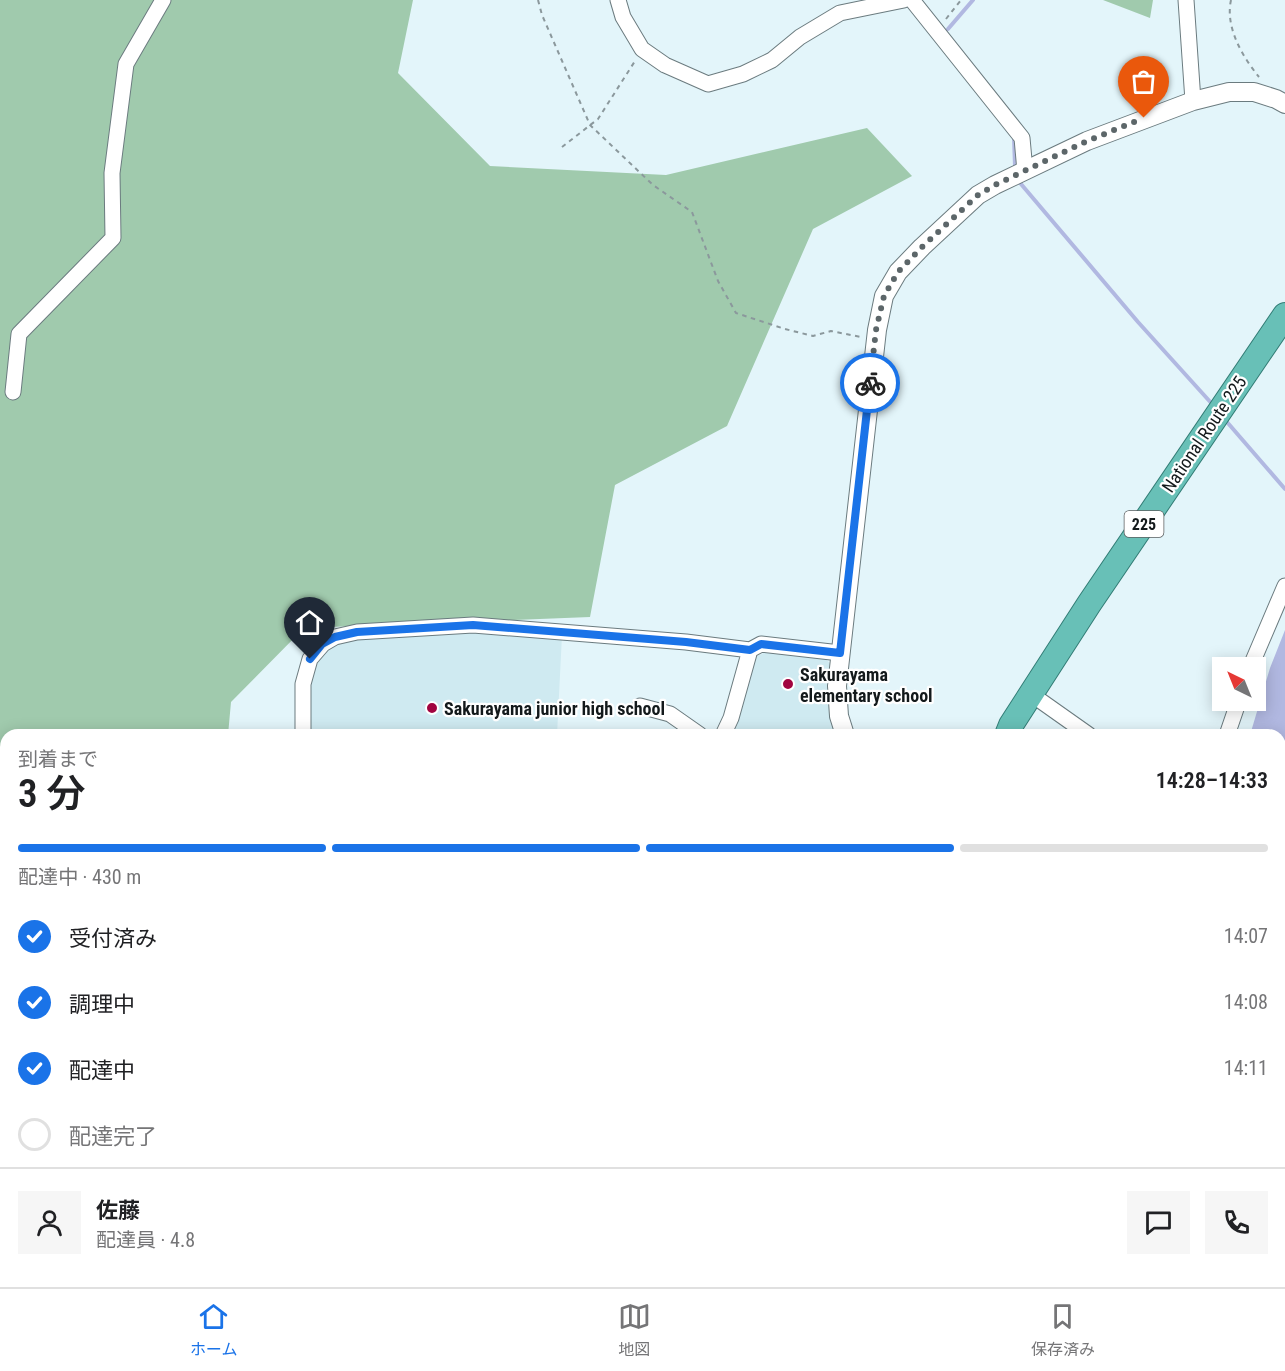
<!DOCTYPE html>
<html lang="ja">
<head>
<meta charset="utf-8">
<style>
  body { margin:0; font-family:"Roboto Condensed","Noto Sans JP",sans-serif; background:#f6f6f6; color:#202124; height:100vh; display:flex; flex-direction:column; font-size:22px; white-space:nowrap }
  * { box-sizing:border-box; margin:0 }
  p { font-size:20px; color:#757577 }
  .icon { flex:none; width:33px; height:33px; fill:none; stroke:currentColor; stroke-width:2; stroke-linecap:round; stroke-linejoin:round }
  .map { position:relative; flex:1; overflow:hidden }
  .details { position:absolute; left:0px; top:729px; width:1286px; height:558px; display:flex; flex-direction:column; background:#fff; border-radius:18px 18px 0 0; box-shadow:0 3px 15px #0003 }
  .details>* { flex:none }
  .needle { width:39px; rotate:317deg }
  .controls { position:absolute; left:1212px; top:657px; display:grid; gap:12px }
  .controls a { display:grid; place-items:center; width:54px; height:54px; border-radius:0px; background:#fff; box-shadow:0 3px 15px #0003; font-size:30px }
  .pin { position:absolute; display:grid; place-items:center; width:51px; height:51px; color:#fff; margin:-62px -26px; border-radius:50% 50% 50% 0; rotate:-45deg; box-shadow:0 0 6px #0007 }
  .pin .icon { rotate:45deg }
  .courier { position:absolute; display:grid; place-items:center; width:60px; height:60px; margin:-30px; border:4px solid #1a73e8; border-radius:50%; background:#fff; color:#222; box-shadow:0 2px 8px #0007 }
  .headline em { font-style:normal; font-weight:600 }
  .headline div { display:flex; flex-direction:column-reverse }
  .headline { display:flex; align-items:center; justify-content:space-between; height:102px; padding:0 18px }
  h1 { font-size:39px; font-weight:600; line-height:45px }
  .bar { display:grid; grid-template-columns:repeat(4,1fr); gap:9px 6px; align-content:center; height:72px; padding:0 18px }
  .bar i { height:8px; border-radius:4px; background:#e0e0e0 }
  .bar .on { background:#1a73e8 }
  .bar p { grid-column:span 4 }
  .line { display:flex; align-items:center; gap:15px; padding:0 18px; border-top:2px solid #e0e0e0 }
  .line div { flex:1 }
  .round { display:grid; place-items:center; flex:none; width:63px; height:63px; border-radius:0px; background:#f6f6f6 }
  ol { padding:0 18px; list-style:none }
  li { display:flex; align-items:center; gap:18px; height:66px }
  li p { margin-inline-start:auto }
  li .icon { padding:6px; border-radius:50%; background:#1a73e8; color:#fff; stroke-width:4 }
  li:last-child { color:#757577 }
  li i { width:33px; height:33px; border:3px solid #e0e0e0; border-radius:50% }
  .tab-bar { display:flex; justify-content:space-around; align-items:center; height:84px; border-top:2px solid #e0e0e0; background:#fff; font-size:16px; color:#757577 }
  .tab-bar a { display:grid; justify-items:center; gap:3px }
  .tab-bar .on { color:#1a73e8 }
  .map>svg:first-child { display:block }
</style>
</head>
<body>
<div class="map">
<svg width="1285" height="1287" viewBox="0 0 1285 1287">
  <rect width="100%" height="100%" fill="#e3f5fa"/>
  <path fill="#cfeaf1" d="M471 628 562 635 557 735H308L311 667 316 658 335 642 357 636Z
    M771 650 823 657 830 663 828 703 835 735H728L752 665 757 656Z"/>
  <path fill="#a0caad" d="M0 0H413L398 73 490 166 666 175 867 128 912 176 813 229 727 426 615 485 590 617 304 628 231 702 228 735H6V887H0Z
    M1103 0H1153L1150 18Z"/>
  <path fill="#b1b8e1" d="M1285 630V768L1280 792V735H1250L1270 668Z
    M1280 1115 1285 1130V1287H1182L1168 1281H1280Z
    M173 1281H254L249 1287H171Z"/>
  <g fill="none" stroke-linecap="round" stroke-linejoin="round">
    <path stroke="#b1b8e1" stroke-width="4" d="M948 29 973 0
      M1014 138 1015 166
      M1021 184 1138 322 1213 405
      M1227 422 1285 489
      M888 1287 889 1281"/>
    <defs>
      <path id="minor" d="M618 0 623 17 642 49 665 65 708 84 743 74 772 60 800 37 840 13 904 0
        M912 0 1022 138 1025 171
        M1186 0 1193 101
        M13 392 19 334 113 238 112 173 126 64 163 0
        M1250 668 1285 586
        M1031 694 1089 735
        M640 706 670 714 700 735
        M303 735V684L310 659 323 644 335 637 357 632 473 625 686 642 750 650 761 644 840 653
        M723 735 731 718 750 650
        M1227 735 1239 700
        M1280 817 1285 818
        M0 1173 6 1168
        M1127 1281 1141 1287
        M140 1287 142 1281
        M288 1287 293 1281
        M521 1287 522 1281
        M682 1287 683 1281"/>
      <path id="tertiary" d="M845 735 839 716 837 686 877 330 884 296 898 272 922 247 978 195 995 185 1087 141 1193 101 1229 92H1254L1276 99 1285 104
        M877 1287V1281"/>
      <path id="trunk" d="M1007 735 1011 725 1089 604 1285 315
        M1280 1204 1285 1206"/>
    </defs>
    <use href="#minor" stroke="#6b7b7f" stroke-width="17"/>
    <use href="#tertiary" stroke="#6b7b7f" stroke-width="20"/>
    <use href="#trunk" stroke="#327c75" stroke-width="26"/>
    <path stroke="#8b989c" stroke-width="2" stroke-dasharray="4.5 4.5" stroke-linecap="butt" d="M538 0 542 15 590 125 653 185 692 212 718 281 736 313 785 329 813 336 831 331 861 337
      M1231 0C1225 27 1242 56 1259 77
      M946 19 961 0
      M562 147 598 119 635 61
      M387 1281V1287"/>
    <use href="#minor" stroke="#fff" stroke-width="15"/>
    <use href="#tertiary" stroke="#fff" stroke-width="18"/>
    <use href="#trunk" stroke="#68c0b7" stroke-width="24"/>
  </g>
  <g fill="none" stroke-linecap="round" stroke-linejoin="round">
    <path stroke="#5c6669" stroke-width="6" stroke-dasharray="0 10.8" d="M870 383 876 330 884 296 898 272 922 247 978 195 995 185 1087 141 1144 118"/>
    <path stroke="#1a73e8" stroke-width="8" d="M310 659 322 644 335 637 357 632 473 625 686 642 750 650 761 644 840 653 870 383"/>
  </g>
  <g fill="#a10440" stroke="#fff" stroke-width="2">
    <circle cx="788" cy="684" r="6"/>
    <circle cx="432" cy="708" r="6"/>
  </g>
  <g text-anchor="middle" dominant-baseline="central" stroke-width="4.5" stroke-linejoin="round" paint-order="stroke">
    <rect fill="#fff" stroke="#5a5e5f" stroke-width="1.5" x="1124.5" y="511" width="39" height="26" rx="4.5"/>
    <g font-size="16" font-weight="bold" fill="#13191b">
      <text x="1144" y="524">225</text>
    </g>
    <g font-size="18" fill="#13191b" stroke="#fff">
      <text transform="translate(1204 434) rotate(-56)">National Route 225</text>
    </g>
    <g font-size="18" font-weight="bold" fill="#13191b" stroke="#fff" text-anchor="start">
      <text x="800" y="674">Sakurayama<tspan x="800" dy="21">elementary school</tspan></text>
      <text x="444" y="708">Sakurayama junior high school</text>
    </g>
  </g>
</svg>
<div class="controls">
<a><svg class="needle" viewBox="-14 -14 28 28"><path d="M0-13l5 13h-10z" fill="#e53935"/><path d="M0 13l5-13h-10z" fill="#757577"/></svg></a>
</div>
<div class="pin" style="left:1144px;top:118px;background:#ea580c"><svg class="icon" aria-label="bag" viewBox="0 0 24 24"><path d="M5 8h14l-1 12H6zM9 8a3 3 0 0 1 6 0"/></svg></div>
<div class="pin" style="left:310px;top:659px;background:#1f2937"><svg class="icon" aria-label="home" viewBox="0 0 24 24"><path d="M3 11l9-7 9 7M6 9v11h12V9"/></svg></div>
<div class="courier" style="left:870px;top:383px"><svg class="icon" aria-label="bike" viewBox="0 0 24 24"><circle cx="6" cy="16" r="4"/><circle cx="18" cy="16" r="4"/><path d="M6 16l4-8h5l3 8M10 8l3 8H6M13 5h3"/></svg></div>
<section class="details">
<div class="headline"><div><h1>3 分</h1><p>到着まで</p></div><em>14:28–14:33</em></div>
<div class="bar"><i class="on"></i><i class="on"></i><i class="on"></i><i></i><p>配達中 · 430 m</p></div>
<ol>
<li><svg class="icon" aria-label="check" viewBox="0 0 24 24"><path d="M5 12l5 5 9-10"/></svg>受付済み<p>14:07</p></li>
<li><svg class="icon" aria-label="check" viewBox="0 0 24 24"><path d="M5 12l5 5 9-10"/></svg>調理中<p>14:08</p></li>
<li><svg class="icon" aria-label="check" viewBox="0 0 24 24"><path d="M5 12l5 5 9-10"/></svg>配達中<p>14:11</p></li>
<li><i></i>配達完了</li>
</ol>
<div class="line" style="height:108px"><a class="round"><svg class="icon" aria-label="person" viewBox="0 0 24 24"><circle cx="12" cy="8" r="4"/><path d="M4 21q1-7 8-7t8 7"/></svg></a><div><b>佐藤</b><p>配達員 · 4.8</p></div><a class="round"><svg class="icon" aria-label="chat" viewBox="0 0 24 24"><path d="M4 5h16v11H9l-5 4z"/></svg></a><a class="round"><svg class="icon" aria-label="phone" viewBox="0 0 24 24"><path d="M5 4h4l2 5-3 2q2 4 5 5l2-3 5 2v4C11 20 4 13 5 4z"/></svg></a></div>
</section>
</div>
<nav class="tab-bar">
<a class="on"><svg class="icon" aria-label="home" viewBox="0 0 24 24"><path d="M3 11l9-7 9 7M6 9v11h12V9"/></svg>ホーム</a>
<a><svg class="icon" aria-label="map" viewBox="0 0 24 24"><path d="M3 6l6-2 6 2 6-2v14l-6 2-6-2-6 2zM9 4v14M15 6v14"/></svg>地図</a>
<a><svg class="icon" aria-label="saved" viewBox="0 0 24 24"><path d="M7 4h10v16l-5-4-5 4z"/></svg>保存済み</a>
</nav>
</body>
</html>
